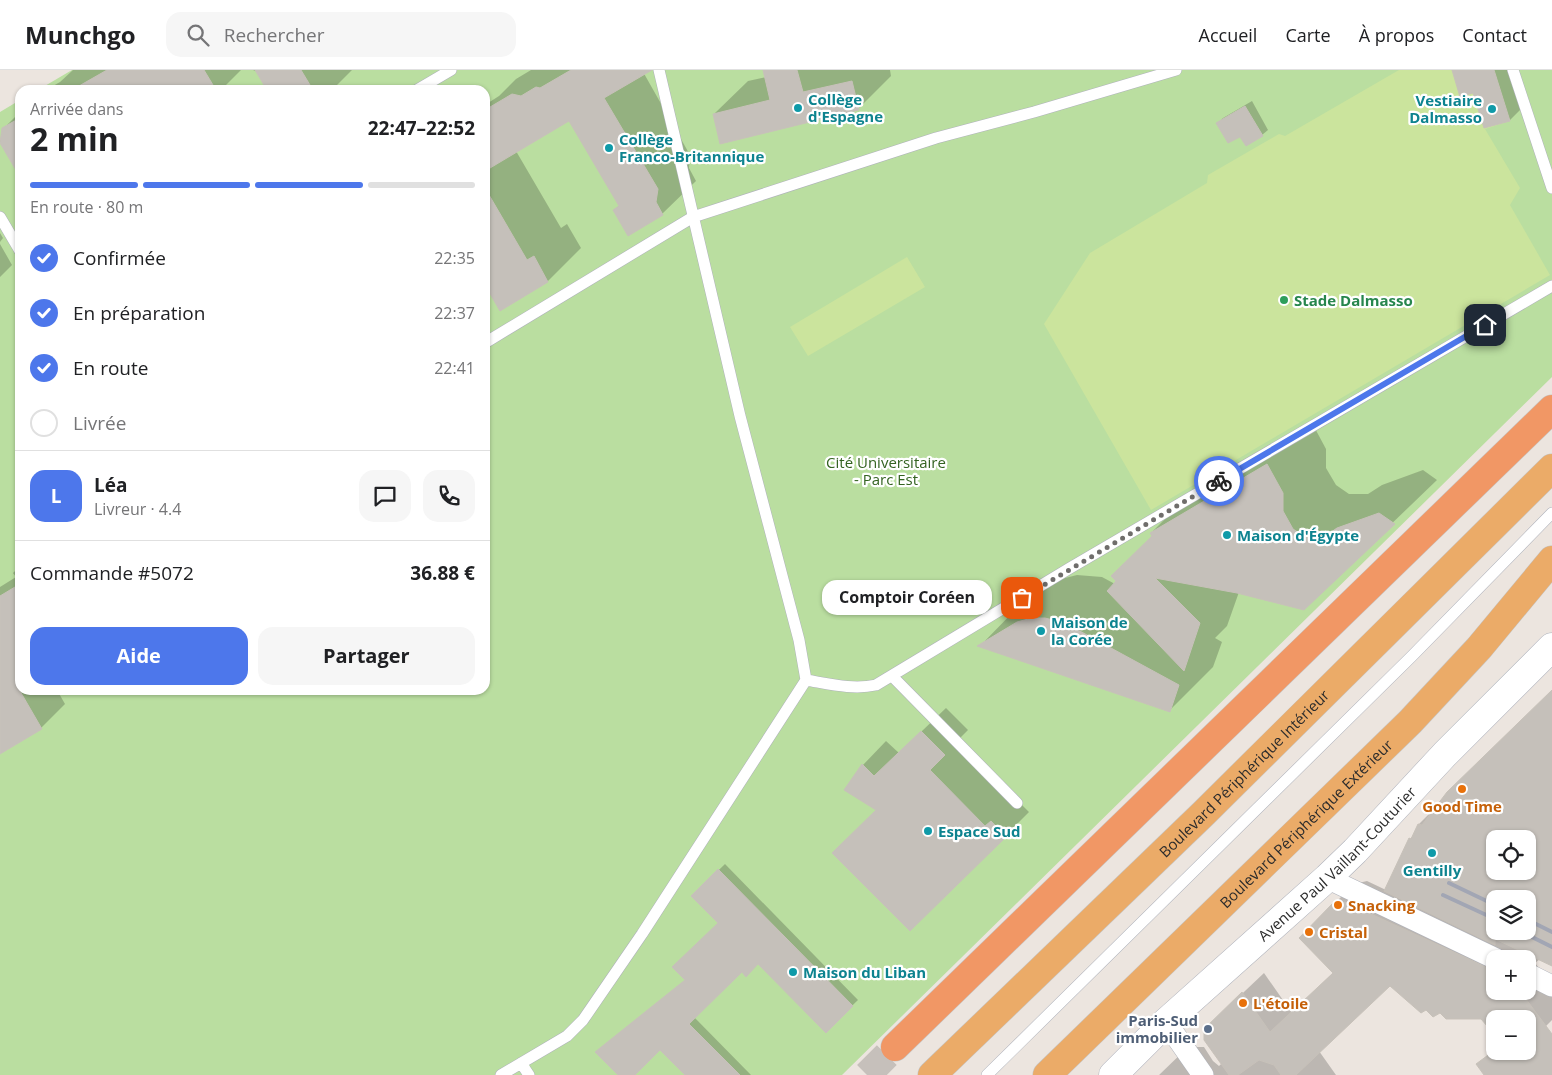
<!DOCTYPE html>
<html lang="fr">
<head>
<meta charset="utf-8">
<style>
  body { margin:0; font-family:"Open Sans",sans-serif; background:#f6f6f6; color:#202124; height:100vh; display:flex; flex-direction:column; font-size:19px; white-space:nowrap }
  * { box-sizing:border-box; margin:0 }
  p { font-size:16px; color:#757577 }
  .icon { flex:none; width:28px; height:28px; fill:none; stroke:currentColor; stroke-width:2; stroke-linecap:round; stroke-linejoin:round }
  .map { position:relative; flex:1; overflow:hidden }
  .panel { position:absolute; left:15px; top:15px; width:475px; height:610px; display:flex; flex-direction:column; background:#fff; border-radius:15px; box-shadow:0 1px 4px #0004 }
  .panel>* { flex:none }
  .fabs { position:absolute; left:1486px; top:760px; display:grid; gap:10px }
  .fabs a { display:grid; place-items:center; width:50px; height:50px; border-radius:10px; background:#fff; box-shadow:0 1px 4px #0004; font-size:25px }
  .pin { position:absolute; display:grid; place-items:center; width:42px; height:42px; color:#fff; margin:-21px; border-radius:10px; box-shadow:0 2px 8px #0006 }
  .courier { position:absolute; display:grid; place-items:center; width:50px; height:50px; margin:-25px; border:4px solid #4d77eb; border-radius:50%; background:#fff; color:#222; box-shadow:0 1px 6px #0007 }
  .bubble { position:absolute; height:35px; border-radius:15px; background:#fff; box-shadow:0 1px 4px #0004; font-size:16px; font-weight:700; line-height:35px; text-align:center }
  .head em { font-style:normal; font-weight:700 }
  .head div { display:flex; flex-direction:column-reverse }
  .head { display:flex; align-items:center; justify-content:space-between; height:85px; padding:0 15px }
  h1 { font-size:32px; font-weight:700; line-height:38px }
  .bar { display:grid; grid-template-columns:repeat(4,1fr); gap:8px 5px; align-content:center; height:60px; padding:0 15px }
  .bar i { height:6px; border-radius:4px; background:#e0e0e0 }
  .bar .on { background:#4d77eb }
  .bar p { grid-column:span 4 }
  .line { display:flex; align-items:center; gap:12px; padding:0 15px; border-top:1px solid #e0e0e0 }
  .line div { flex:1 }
  .round { display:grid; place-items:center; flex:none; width:52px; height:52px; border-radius:15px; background:#f6f6f6 }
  ol { padding:0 15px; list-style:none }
  li { display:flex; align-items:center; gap:15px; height:55px }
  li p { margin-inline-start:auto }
  li .icon { padding:5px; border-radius:50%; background:#4d77eb; color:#fff; stroke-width:4 }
  li:last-child { color:#757577 }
  li i { width:28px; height:28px; border:2px solid #e0e0e0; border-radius:50% }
  .cta { display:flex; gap:10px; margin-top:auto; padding:10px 15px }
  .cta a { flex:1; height:58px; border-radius:15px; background:#4d77eb; color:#fff; font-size:20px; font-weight:700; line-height:58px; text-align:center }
  .cta a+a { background:#f6f6f6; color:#202124 }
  header { display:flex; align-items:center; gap:30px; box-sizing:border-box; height:70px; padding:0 25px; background:#fff; border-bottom:1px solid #e0e0e0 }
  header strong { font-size:24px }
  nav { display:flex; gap:28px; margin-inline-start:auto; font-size:18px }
  .search { width:350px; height:45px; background:#f6f6f6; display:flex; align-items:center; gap:12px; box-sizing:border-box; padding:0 18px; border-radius:15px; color:#757577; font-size:19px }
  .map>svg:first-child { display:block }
</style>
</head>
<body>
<header>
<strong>Munchgo</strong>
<div class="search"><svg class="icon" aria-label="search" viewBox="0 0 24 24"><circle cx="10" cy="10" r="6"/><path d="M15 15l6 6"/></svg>Rechercher</div>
<nav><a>Accueil</a><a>Carte</a><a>À propos</a><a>Contact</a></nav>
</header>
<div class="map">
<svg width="1552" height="1005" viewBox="0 0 1552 1005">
  <rect width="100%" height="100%" fill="#ece5df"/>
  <path fill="#badea0" d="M72 0H1552V307L842 1005H0V42L20 30V620H485V20H38Z"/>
  <path fill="#cbe49d" d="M1399 0H1494L1510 51 1485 59 1520 118 1510 135 1550 205 1151 440 1044 254 1090 183 1207 113 1208 105 1279 64 1285 66Z
    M907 187 925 217 808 286 790 257Z"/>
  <path fill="#0003" fill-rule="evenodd" d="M73 0H241L221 20H46L60 12Z
    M253 0H352L332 20H268L258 2Z
    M531 0H642L690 85 689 98 696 111 662 144 629 164 614 140 620 135 569 49 516 81 561 158 567 154 581 178 548 211 501 239 485 198V28L488 33 499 26 516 9Z
    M764 0H890L891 6 858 39 714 44 748 11 766 7Z
    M1453 0H1510L1522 38 1510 50 1474 22Z
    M477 15 480 20H469Z
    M1252 31 1268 60 1262 65H1240L1217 54 1223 48Z
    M20 42V93L12 91 0 71 3 59Z
    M0 163 3 168 0 172Z
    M0 174 12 195 0 207Z
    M1311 351 1326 379V398L1336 415 1349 424H1368L1382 415 1423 400 1437 410 1304 538 1239 522 1227 556 1215 568 1222 572 1213 597 1170 640 980 576 1022 533 1061 509 1077 505 1102 507 1115 514 1153 466 1151 463 1194 420Z
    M20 496V620H57L65 634 41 658 0 682V517L16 507 13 503Z
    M1552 621V894L1540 889 1535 893 1552 916V950L1546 956 1528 967V949H1495V963L1472 937 1441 941 1426 939 1390 914 1319 981 1336 1005H1159L1188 977H1204L1213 991 1219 996 1222 993 1227 938 1264 903 1292 943 1334 902 1300 868 1354 814 1367 811 1386 820 1410 769 1415 764 1419 754ZM1495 769H1528V801H1495ZM1495 829H1528V861H1495ZM1495 889H1528V921H1495Z
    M946 638 968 660 953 675 1015 728 1029 742 910 860 878 740 863 695 886 671 899 683Z
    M725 794 858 930 826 961 758 893 742 900 694 947 751 1005H687L660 978 633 1005H619L686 909 719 853 692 826Z"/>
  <path fill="#c5c0ba" stroke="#c7c1b9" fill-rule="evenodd" d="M107 0H204L216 20H72Z
    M255 0H301L313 20H267Z
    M571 0H652L604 28 658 119 656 132 663 145 628 166 613 140 619 136 569 51 485 101V40L512 24 521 26 536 17 540 18Z
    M763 0H797L803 22 852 11 859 40 720 74 713 44 770 30Z
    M1452 0H1494L1510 51 1484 58 1473 23 1460 27Z
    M1245 36 1263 66 1246 76 1240 67 1228 73 1216 53Z
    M20 48V107L0 73 2 58Z
    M485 118 527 190 534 186 548 212 500 241 485 215Z
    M1267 394 1283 423V441L1293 459 1305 467H1324L1337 458 1379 443 1395 454 1304 540 1237 523 1155 508 1200 553 1184 601 1107 521 1116 511 1111 506 1152 466 1150 463Z
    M20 514V621L42 659 0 684V526Z
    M1032 548H1045L1065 553 1179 615 1170 642 977 576 1017 552Z
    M1552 620V896L1495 869V875L1384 821 1409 768 1411 769 1418 754 1422 755 1447 722ZM1495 769H1528V801H1495ZM1495 829H1528V861H1495Z
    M921 661 945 685 930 700 985 756 991 751 1006 767 910 861 832 783 876 740 844 720 862 694 874 706Z
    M718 799 853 936 826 963 758 894 746 907 742 902 689 954 740 1005H685L660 980 635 1005H618L595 982 685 910 672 897 718 853 691 826Z
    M1345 832 1495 901V921H1520L1552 964V1005H1484L1476 994 1495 980V981H1528V949H1495V965L1481 949H1446L1440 943 1433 947 1426 940 1421 943 1390 916 1296 1005H1281L1274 995 1259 990 1238 1005H1229L1204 970V959L1242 922 1270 962 1333 903 1299 868 1332 834Z"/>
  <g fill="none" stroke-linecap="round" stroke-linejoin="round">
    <path stroke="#c6c0bb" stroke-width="28" stroke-dasharray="28 14" stroke-linecap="butt" d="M867 1005 895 977"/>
    <defs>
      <path id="service" d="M1513 0 1552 118
        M417 20 451 0
        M0 147 20 181
        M488 271 693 147 936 68 1034 42 1176 0
        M892 606 1017 733
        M806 610C830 614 853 620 876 615L1070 498 1552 216
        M521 993 529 1005
        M501 1005 567 966 583 950 642 864 806 610 799 570 740 346 659 0
        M987 1005 1412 586 1552 443"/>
      <path id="minor" d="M1327 808 1496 889
        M1528 904 1552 916
        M1166 952 1203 1005"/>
      <g id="secondary">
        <path id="s1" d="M1113 1005 1166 952 1327 808 1355 781 1445 684 1552 577"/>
      </g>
      <g id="trunk">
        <path id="s2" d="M932 1005 1204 743 1552 398"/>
        <path id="s3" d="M1047 1005 1410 652 1479 578 1552 490"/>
      </g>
      <path id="motorway" d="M895 977 1552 339"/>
    </defs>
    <use href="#service" stroke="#afb2bb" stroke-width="12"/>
    <use href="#minor" stroke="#afb2bb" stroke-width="22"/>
    <use href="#secondary" stroke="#afb2bb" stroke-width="29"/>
    <use href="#trunk" stroke="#c4c4c4" stroke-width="29"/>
    <use href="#motorway" stroke="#c4c4c4" stroke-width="29"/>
    <use href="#service" stroke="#fff" stroke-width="11"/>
    <use href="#minor" stroke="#fff" stroke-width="21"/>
    <use href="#secondary" stroke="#fff" stroke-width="28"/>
    <use href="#trunk" stroke="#ebab68" stroke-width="28"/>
    <use href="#motorway" stroke="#f19765" stroke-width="28"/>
    <path stroke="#a2a6b4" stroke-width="4" d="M1449 813 1495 835
      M1443 825 1495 849
      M1528 850 1552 862
      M1520 861 1552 877"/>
  </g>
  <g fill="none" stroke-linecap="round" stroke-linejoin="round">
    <path stroke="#6f6d6b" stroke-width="5" stroke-dasharray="0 9" d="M1022 528 1219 411"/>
    <path stroke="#4d77eb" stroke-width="6" d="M1219 411 1485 255"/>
  </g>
  <g fill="#0f9aa8" stroke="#fff" stroke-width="2">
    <circle cx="798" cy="38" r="5"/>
    <circle cx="1492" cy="39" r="5"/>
    <circle cx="609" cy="78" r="5"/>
    <circle cx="1227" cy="465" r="5"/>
    <circle cx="1041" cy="561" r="5"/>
    <circle cx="928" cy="761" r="5"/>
    <circle cx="1432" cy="783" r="5"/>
    <circle cx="793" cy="902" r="5"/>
  </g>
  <circle fill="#2e9e5b" stroke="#fff" stroke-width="2" cx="1284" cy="230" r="5"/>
  <g fill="#e8710a" stroke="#fff" stroke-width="2">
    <circle cx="1462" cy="719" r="5"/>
    <circle cx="1338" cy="835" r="5"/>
    <circle cx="1309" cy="862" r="5"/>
    <circle cx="1243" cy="933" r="5"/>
  </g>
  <circle fill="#5c6f8a" stroke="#fff" stroke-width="2" cx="1208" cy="959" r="5"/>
  <g text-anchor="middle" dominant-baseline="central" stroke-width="4.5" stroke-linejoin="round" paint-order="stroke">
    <g font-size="15" font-weight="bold" fill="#0d838f" stroke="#fff" text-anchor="start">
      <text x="808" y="29">Collège<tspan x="808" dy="17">d'Espagne</tspan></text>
      <text x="1482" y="30" text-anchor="end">Vestiaire<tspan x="1482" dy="17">Dalmasso</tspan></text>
      <text x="619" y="69">Collège<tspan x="619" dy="17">Franco-Britannique</tspan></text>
      <text x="1237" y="465">Maison d'Égypte</text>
      <text x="1051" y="552">Maison de<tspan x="1051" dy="17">la Corée</tspan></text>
      <text x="938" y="761">Espace Sud</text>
      <text x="1432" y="800" text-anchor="middle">Gentilly</text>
      <text x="803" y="902">Maison du Liban</text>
    </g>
    <g font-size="15" font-weight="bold" fill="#27864d" stroke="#fff" text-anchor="start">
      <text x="1294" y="230">Stade Dalmasso</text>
    </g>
    <g font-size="15" fill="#346321" stroke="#fff">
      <text x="886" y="392">Cité Universitaire<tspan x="886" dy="17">- Parc Est</tspan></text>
    </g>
    <g font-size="15" fill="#2c2c2c" stroke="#fff">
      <text stroke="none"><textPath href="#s2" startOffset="434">Boulevard Périphérique Intérieur</textPath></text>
      <text stroke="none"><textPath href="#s3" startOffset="361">Boulevard Périphérique Extérieur</textPath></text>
      <text stroke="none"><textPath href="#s1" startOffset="308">Avenue Paul Vaillant-Couturier</textPath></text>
    </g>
    <g font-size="15" font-weight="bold" fill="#c56008" stroke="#fff" text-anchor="start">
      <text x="1462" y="736" text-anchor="middle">Good Time</text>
      <text x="1348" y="835">Snacking</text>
      <text x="1319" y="862">Cristal</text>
      <text x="1253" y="933">L'étoile</text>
    </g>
    <g font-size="15" font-weight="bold" fill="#4e5e75" stroke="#fff" text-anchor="end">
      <text x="1198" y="950">Paris-Sud<tspan x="1198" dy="17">immobilier</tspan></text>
    </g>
  </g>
</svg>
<div class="fabs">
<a><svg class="icon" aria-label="locate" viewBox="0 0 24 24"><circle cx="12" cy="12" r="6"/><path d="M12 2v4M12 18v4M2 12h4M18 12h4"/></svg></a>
<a><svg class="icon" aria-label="layers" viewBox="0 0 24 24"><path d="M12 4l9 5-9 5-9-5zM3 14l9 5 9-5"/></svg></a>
<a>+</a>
<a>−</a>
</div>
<div class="pin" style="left:1022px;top:528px;background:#ea580c"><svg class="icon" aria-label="bag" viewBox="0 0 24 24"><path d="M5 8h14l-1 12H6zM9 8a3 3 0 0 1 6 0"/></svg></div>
<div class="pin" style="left:1485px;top:255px;background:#1f2937"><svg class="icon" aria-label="home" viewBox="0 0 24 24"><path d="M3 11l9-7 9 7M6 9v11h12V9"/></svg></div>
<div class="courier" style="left:1219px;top:411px"><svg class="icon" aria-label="bike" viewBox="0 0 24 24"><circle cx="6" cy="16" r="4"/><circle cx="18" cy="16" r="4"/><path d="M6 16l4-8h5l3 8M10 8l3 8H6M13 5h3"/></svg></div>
<div class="bubble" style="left:822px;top:510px;width:170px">Comptoir Coréen</div>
<section class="panel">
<div class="head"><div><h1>2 min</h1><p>Arrivée dans</p></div><em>22:47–22:52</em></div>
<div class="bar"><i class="on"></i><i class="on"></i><i class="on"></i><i></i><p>En route · 80 m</p></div>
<ol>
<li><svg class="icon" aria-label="check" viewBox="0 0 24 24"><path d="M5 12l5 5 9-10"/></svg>Confirmée<p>22:35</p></li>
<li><svg class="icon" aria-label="check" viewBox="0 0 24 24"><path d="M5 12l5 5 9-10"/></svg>En préparation<p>22:37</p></li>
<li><svg class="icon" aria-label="check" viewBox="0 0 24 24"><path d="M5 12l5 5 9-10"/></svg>En route<p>22:41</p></li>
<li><i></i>Livrée</li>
</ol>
<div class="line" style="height:90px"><b class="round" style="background:#4d77eb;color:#fff">L</b><div><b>Léa</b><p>Livreur · 4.4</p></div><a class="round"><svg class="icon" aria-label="chat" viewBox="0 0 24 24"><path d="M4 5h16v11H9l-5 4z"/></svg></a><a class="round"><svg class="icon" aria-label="phone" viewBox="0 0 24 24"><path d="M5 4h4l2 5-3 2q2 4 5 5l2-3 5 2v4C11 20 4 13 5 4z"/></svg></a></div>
<div class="line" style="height:65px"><div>Commande #5072</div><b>36.88 €</b></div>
<div class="cta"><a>Aide</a><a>Partager</a></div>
</section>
</div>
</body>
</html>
